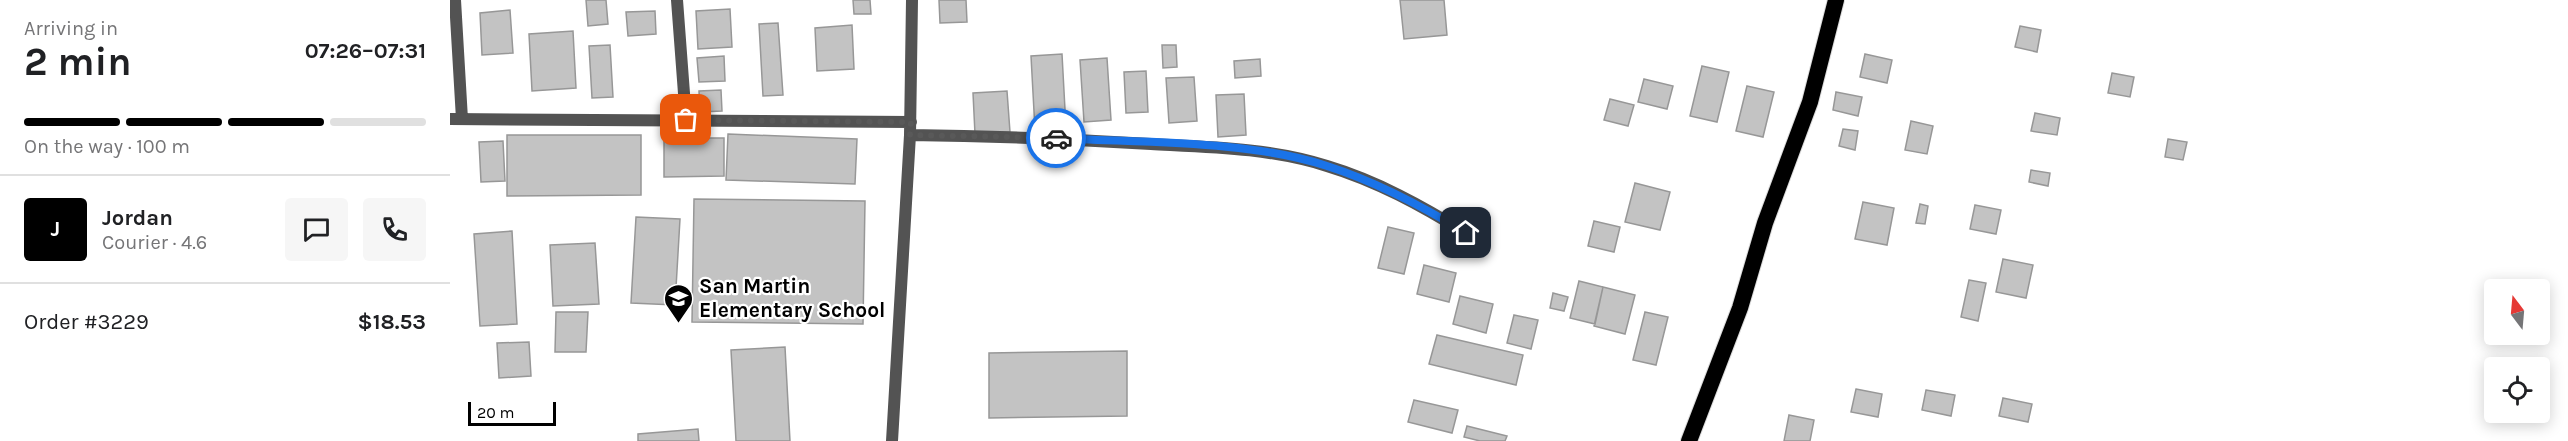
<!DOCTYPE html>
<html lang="en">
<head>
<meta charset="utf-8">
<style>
  body { margin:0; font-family:Karla,sans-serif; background:#f6f6f6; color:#202124; height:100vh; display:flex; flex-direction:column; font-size:22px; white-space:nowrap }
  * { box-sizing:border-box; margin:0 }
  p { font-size:20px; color:#757577 }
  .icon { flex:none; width:33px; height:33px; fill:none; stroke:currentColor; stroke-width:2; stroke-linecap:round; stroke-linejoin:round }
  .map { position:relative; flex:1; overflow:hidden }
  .panel { display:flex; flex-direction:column; background:#fff; width:450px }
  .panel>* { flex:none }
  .needle { width:39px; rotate:344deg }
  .controls { position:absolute; left:2034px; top:279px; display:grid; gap:12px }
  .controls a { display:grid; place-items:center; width:66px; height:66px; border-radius:6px; background:#fff; box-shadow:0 3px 15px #0003; font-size:30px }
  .scale { position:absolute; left:18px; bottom:15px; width:88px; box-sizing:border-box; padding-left:6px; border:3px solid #000; border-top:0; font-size:16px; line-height:21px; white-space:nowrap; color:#000; -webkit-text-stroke:4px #fff; paint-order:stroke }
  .pin { position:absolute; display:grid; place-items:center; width:51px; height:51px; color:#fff; margin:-26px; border-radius:12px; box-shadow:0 3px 9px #0006 }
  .courier { position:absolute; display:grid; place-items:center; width:60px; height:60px; margin:-30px; border:4px solid #1a73e8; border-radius:50%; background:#fff; color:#222; box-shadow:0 2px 8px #0007 }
  .head em { font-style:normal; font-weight:700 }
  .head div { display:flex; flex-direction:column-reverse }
  .head { display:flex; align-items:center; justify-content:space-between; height:102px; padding:0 24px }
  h1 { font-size:39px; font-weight:700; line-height:45px }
  .bar { display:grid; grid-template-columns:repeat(4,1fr); gap:9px 6px; align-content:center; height:72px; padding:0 24px }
  .bar i { height:8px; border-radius:4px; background:#e0e0e0 }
  .bar .current { background:#000 }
  .bar p { grid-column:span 4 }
  .line { display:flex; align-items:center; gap:15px; padding:0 24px; border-top:2px solid #e0e0e0 }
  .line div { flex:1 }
  .round { display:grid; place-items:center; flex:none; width:63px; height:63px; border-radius:6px; background:#f6f6f6 }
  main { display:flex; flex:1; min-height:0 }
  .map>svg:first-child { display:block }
</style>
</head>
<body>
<main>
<section class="panel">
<div class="head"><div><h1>2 min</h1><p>Arriving in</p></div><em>07:26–07:31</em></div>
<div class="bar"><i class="current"></i><i class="current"></i><i class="current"></i><i></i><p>On the way · 100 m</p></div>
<div class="line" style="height:108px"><b class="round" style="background:#000;color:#fff">J</b><div><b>Jordan</b><p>Courier · 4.6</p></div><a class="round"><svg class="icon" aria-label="chat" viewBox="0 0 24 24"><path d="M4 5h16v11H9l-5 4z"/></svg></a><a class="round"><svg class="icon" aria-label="phone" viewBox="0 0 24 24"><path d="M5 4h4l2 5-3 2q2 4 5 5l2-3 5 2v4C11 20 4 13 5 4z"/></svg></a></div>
<div class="line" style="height:78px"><div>Order #3229</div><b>$18.53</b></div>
</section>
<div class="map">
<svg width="2118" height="441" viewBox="0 0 2118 441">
  <rect width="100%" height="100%" fill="#fff"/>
  <path fill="#c3c3c3" stroke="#979797" stroke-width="1.5" d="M136 0H156L158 24 138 26Z
    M403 0H420L421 14H404Z
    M489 0H516L517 22 490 23Z
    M950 0H994L997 35 954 39Z
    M280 9 282 47 248 49 246 11Z
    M60 10 63 53 32 55 30 13Z
    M205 11 206 34 178 36 176 12Z
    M328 23 333 95 313 96 309 24Z
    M402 25 404 69 367 71 365 28Z
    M1570 26 1591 30 1587 52 1565 47Z
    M123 31 126 88 82 91 79 34Z
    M160 45 163 97 142 98 139 46Z
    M712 45H726L727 67 713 68Z
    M612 54 616 128 585 130 581 56Z
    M1415 54 1442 60 1437 83 1410 77Z
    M274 56 275 81 249 82 247 58Z
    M657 58 661 120 634 122 630 60Z
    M810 59 811 76 785 78 784 61Z
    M1252 66 1279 72 1267 122 1240 116Z
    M696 71 698 112 676 113 674 72Z
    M1662 73 1684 77 1680 97 1658 93Z
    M744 77 747 121 719 123 716 78Z
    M1194 79 1223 86 1217 109 1188 102Z
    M1297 86 1324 92 1313 137 1286 131Z
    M271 90 272 111 250 112 249 91Z
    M557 91 560 132 525 134 523 93Z
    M1386 92 1412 97 1408 116 1383 110Z
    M794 94 796 135 768 137 766 95Z
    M1160 99 1184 105 1178 126 1154 120Z
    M1585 113 1610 118 1607 135 1581 131Z
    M1461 121 1483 126 1477 154 1455 150Z
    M1393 129 1408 131 1405 150 1389 146Z
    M278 134 407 139 405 184 276 180Z
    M57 135H191V195L57 196Z
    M214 138H274V176L214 177Z
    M1718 139 1737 142 1733 160 1715 157Z
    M53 141 55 181 31 182 29 142Z
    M1581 170 1600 173 1598 186 1579 182Z
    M1185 183 1220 192 1210 230 1175 222Z
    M244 199 415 201 413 324 242 322Z
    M1413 202 1444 208 1437 245 1405 239Z
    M1470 204 1478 206 1475 224 1466 223Z
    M1525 205 1551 210 1546 234 1520 229Z
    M186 217 230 219 225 305 181 303Z
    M1144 221 1170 227 1164 252 1138 246Z
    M938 227 964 233 954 274 928 268Z
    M62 231 67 324 30 326 24 234Z
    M145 243 149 304 103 306 100 245Z
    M1553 259 1583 265 1576 298 1546 292Z
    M974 265 1006 273 999 302 967 294Z
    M1519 280 1536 283 1528 321 1511 317Z
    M1129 281 1153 287 1145 324 1120 318Z
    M1153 287 1185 295 1175 334 1144 326Z
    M1103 293 1118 297 1114 311 1100 308Z
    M1010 296 1043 304 1036 333 1003 324Z
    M106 312H138L136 352H105Z
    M1195 312 1218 317 1206 365 1183 360Z
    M1064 315 1088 320 1081 349 1057 343Z
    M987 335 1073 355 1066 385 979 364Z
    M79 342 81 376 49 378 47 343Z
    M335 347 340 441H286L281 350Z
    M677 351V416L539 418V353Z
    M1406 389 1432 394 1428 417 1401 412Z
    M1476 390 1505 395 1501 416 1472 410Z
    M1553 398 1582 404 1578 422 1549 416Z
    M964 400 1008 410 1002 433 958 422Z
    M1339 415 1364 420 1360 441H1334Z
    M1017 426 1057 436 1055 441H1030L1014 437Z
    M248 429 249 441H188V434Z"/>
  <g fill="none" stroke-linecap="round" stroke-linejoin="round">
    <defs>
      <path id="trunk" d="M1239 441 1290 308 1315 223 1360 102 1386 0"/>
    </defs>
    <use href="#trunk" stroke="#dbdbdb" stroke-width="18"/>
    <path stroke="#535353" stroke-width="12" d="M5 0 12 119
      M227 0 236 120
      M0 119 461 122
      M460 135C541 136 621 139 701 144 760 147 821 148 877 166 927 181 972 206 1016 233
      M442 441 460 135 462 0"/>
    <use href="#trunk" stroke="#000" stroke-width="16"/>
  </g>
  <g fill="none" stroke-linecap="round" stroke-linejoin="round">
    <path stroke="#595959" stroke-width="6" stroke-dasharray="0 10.8" d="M236 120 461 122 460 135 606 138"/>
    <path stroke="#1a73e8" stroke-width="8" d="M606 138C690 143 799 140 877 166 927 182 972 206 1016 233"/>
  </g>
  <defs>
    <symbol id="school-pin" viewBox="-11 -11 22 30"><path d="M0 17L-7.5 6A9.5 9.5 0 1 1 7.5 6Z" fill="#000" stroke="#fff"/><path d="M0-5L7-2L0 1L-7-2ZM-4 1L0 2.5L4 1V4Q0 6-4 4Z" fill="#fff"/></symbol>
  </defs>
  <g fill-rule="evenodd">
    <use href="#school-pin" x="212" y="282" width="33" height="45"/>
  </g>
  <g text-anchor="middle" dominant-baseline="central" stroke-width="4.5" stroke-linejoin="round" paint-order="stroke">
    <g font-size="21" font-weight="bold" fill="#000" stroke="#fff" text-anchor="start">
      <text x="249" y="286">San Martin<tspan x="249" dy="24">Elementary School</tspan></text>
    </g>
  </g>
</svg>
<div class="controls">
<a><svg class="needle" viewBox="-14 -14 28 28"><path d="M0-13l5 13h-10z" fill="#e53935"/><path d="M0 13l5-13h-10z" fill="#757577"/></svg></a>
<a><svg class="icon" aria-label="locate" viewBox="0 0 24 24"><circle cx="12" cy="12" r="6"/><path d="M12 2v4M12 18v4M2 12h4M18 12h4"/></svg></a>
</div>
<div class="scale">20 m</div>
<div class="pin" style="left:236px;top:120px;background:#ea580c"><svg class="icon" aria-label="bag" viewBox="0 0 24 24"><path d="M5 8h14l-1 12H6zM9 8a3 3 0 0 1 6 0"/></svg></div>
<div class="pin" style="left:1016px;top:233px;background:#1f2937"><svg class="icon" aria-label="home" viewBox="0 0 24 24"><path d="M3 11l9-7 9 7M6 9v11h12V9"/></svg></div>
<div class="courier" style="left:606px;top:138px"><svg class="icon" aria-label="car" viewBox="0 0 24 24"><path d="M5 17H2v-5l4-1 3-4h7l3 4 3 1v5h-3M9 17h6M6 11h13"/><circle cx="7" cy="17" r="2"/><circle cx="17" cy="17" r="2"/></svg></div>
</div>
</main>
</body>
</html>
